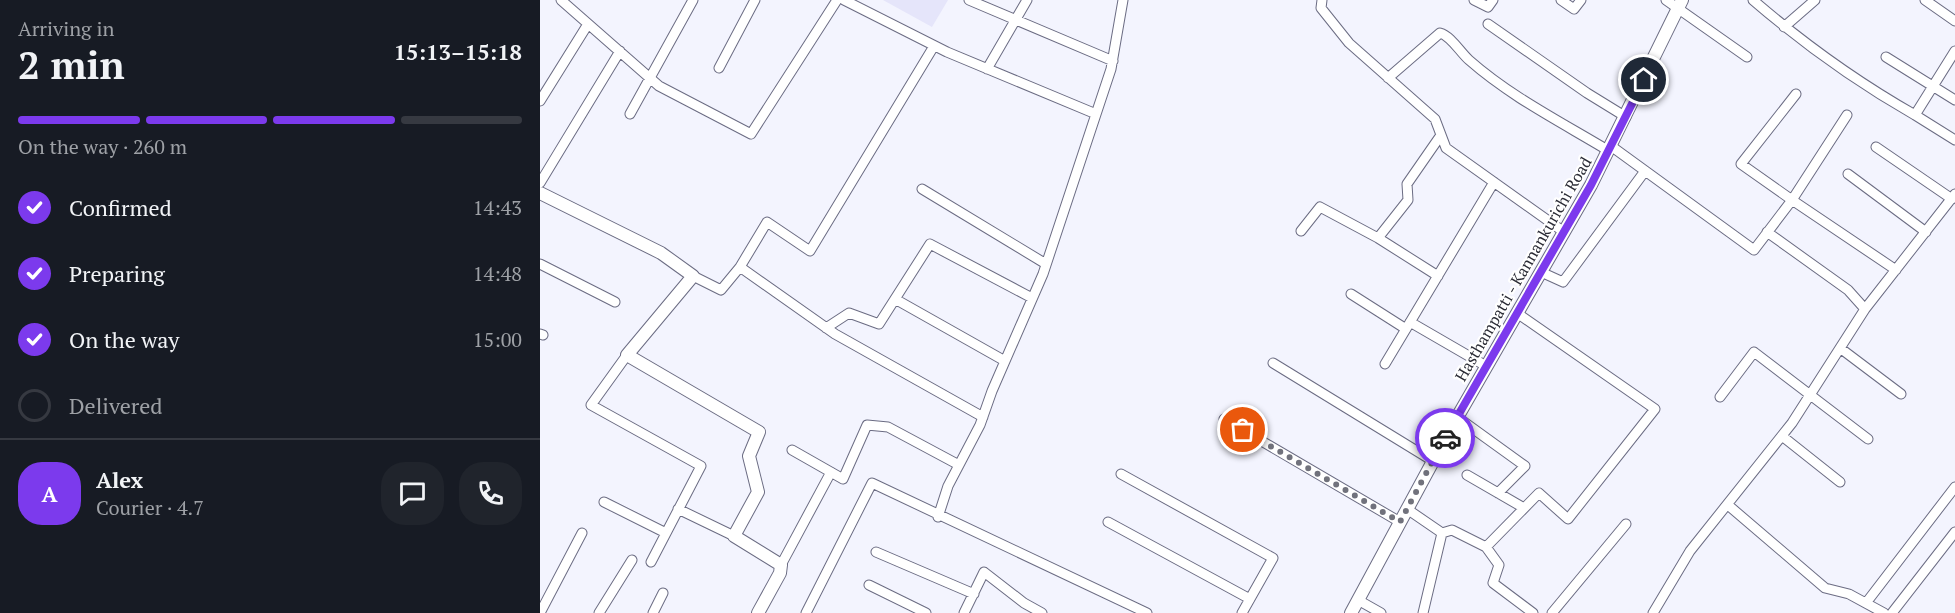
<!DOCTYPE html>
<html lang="en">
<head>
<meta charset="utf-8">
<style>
  body { margin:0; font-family:"PT Serif",serif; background:#20242c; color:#f1f3f6; height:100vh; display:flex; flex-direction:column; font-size:22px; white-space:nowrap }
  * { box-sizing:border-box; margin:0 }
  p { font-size:20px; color:#9ea1a6 }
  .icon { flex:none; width:33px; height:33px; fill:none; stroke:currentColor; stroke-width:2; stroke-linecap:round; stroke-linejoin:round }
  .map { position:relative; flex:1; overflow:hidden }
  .drawer { display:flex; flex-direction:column; background:#171b24; width:540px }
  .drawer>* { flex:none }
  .pin { position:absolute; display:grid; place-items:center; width:51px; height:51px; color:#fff; margin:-26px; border:3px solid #fff; border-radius:50%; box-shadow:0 2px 6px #0007 }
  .courier { position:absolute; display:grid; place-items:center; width:60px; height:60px; margin:-30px; border:4px solid #7c3aed; border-radius:50%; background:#fff; color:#222; box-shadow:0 2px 8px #0007 }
  .summary em { font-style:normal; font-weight:700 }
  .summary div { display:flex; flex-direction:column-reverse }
  .summary { display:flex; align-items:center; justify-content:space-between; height:102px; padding:0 18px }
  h1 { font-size:39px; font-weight:700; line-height:45px }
  .bar { display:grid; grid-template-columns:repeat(4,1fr); gap:9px 6px; align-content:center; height:72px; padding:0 18px }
  .bar i { height:8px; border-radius:4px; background:#363941 }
  .bar .current { background:#7c3aed }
  .bar p { grid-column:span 4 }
  .line { display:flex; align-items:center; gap:15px; padding:0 18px; border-top:2px solid #363941 }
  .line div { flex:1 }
  .round { display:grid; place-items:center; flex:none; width:63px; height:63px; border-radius:24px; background:#20242c }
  ol { padding:0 18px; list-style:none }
  li { display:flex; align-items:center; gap:18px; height:66px }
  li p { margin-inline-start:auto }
  li .icon { padding:6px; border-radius:50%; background:#7c3aed; color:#fff; stroke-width:4 }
  li:last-child { color:#9ea1a6 }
  li i { width:33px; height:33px; border:3px solid #363941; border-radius:50% }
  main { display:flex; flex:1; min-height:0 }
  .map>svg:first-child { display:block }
</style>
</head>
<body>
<main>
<section class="drawer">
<div class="summary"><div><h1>2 min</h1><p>Arriving in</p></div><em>15:13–15:18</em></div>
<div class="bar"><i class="current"></i><i class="current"></i><i class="current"></i><i></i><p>On the way · 260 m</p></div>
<ol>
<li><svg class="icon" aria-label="check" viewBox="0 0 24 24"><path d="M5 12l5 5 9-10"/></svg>Confirmed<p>14:43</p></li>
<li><svg class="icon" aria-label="check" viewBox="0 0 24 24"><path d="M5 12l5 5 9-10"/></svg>Preparing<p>14:48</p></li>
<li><svg class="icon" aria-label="check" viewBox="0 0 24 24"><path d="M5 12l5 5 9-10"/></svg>On the way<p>15:00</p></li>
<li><i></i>Delivered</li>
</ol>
<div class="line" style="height:108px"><b class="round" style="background:#7c3aed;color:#fff">A</b><div><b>Alex</b><p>Courier · 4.7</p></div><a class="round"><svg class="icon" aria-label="chat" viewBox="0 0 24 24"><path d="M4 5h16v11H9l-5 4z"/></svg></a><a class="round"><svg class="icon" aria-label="phone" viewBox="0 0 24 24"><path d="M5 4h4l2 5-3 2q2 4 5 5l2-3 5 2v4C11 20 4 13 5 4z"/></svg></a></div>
</section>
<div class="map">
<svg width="1415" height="613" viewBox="0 0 1415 613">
  <rect width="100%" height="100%" fill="#f3f4fe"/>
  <path fill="#e5e5fa" d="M343 0H408L392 27Z"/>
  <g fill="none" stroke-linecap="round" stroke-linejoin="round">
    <defs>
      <path id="street" d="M21 0 119 86 211 134 297 0
        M304 0 407 52 556 114
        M429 0 573 61
        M782 0 781 8 809 43 895 119 906 148 1024 232
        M934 0 948 7 953 0
        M1021 0 1034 9 1041 0
        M1126 0 1207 57
        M1213 0C1264 44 1317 82 1375 115L1415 51
        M1385 0 1415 21
        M948 24 1047 93 1086 117
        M1244 27 1275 0
        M1346 57 1415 100
        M179 68 215 0
        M447 69 487 0
        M848 78 900 33C911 36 920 52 929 60 971 97 1021 122 1069 151
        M0 101 48 24
        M90 114 153 0
        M1307 115 1252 200 1356 270
        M1375 115 1415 140
        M1071 146 1214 250 1252 200 1201 164 1256 94
        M1336 147 1412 199
        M1308 174 1386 232
        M0 183 80 51
        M382 189 506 264
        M761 231 780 207 838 238 868 200 867 184 901 135
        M1227 232 1308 290 1325 309
        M838 238 898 276
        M0 264 75 302
        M200 267 227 222 270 251 394 46
        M1001 272 1023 282 1105 171
        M153 276 181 290 200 267 295 334 443 417
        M811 294 866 329
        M355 299 465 361
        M870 322 946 366
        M286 328 309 313 339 324 390 244 492 298
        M0 334 3 335
        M1300 348 1361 394
        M87 355 51 405 161 466 111 562
        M733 363 893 461
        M845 364 954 182
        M1180 397 1214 352 1328 439
        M917 417 985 466 958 493
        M684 419 860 522
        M1242 436 1300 482
        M252 450 303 479 327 425 348 427 419 465
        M581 474 733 558 702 613
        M927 475 984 508
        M64 502 126 533
        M1188 505 1285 588 1309 594 1344 613
        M138 509 194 536
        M867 509 902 533 883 613
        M398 517 408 486 440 425 452 391 503 274 571 69 583 0
        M568 522 710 599
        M902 533 912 530 946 547 959 565 953 583 993 613
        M946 547 999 493 1028 519 1115 409 977 313
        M336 552 434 594
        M241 565 291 472
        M329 585 386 613
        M818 600 841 613
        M1326 603 1415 487
        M0 613 42 533
        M59 613 92 560
        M113 613 123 593
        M266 613 332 483 607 613
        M424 613 444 572 484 603 502 613
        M1012 613 1086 524
        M1113 613 1150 551 1252 423 1325 309 1415 194
        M1352 613 1415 532"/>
      <path id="secondary" d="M0 193 121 253 153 276 87 355 219 432 209 456 218 492 194 536 241 565 240 573 218 613
        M811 613 911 428 1051 185 1142 0"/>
    </defs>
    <use href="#street" stroke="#6b6c83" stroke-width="11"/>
    <use href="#secondary" stroke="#6b6c83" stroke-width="14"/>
    <use href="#street" stroke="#fff" stroke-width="9"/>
    <use href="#secondary" stroke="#fff" stroke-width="12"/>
  </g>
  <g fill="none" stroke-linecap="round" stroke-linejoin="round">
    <path stroke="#71727c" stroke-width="6" stroke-dasharray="0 10.8" d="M703 430 860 522 905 438"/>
    <path stroke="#7c3aed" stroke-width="8" d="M905 438 1051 185 1104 80"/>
  </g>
  <g text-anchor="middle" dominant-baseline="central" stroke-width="4.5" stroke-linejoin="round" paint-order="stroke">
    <g font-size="16" fill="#2b2c36" stroke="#fff">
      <text transform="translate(983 269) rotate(-60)">Hasthampatti - Kannankurichi Road</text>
    </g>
  </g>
</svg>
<div class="pin" style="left:703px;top:430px;background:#ea580c"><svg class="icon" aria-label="bag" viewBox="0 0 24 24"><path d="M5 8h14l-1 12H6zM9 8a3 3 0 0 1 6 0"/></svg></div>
<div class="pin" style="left:1104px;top:80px;background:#1f2937"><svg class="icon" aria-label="home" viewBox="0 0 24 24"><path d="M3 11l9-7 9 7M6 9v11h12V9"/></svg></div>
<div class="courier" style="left:905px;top:438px"><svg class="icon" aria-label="car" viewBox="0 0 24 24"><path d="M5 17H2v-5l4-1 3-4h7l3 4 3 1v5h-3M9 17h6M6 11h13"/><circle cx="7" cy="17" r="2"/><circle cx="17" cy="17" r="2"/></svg></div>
</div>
</main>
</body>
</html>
